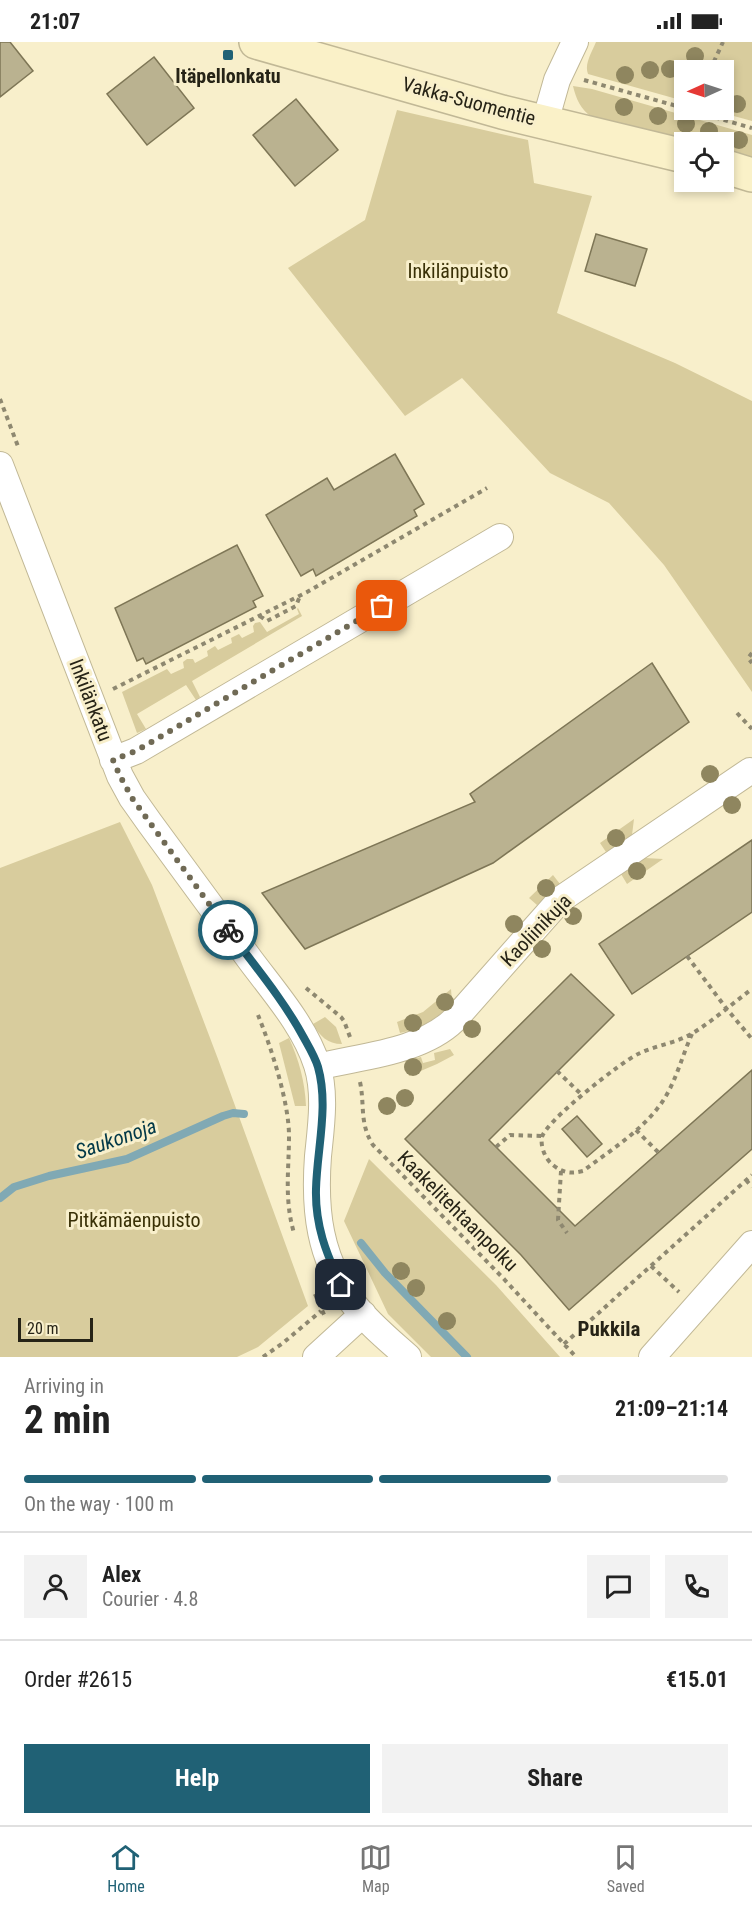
<!DOCTYPE html>
<html lang="en">
<head>
<meta charset="utf-8">
<style>
  body { margin:0; font-family:"Roboto Condensed",sans-serif; background:#f2f2f2; color:#222; height:100vh; display:flex; flex-direction:column; font-size:22px; white-space:nowrap }
  * { box-sizing:border-box; margin:0 }
  p { font-size:20px; color:#767676 }
  .icon { flex:none; width:33px; height:33px; fill:none; stroke:currentColor; stroke-width:2; stroke-linecap:round; stroke-linejoin:round }
  .map { position:relative; height:1315px; overflow:hidden }
  .drawer { display:flex; flex-direction:column; background:#fff; flex:1 }
  .drawer>* { flex:none }
  .needle { width:39px; rotate:267deg }
  .tools { position:absolute; left:674px; top:18px; display:grid; gap:12px }
  .tools a { display:grid; place-items:center; width:60px; height:60px; border-radius:0px; background:#fff; box-shadow:0 3px 9px #0003; font-size:30px }
  .scale { position:absolute; left:18px; bottom:15px; width:75px; box-sizing:border-box; padding-left:6px; border:3px solid #262316; border-top:0; font-size:16px; line-height:21px; white-space:nowrap; color:#262316; -webkit-text-stroke:4px #f8efcb; paint-order:stroke }
  .pin { position:absolute; display:grid; place-items:center; width:51px; height:51px; color:#fff; margin:-26px; border-radius:12px; box-shadow:0 3px 9px #0006 }
  .courier { position:absolute; display:grid; place-items:center; width:60px; height:60px; margin:-30px; border:4px solid #206175; border-radius:50%; background:#fff; color:#222; box-shadow:0 2px 8px #0007 }
  .head em { font-style:normal; font-weight:700 }
  .head div { display:flex; flex-direction:column-reverse }
  .head { display:flex; align-items:center; justify-content:space-between; height:102px; padding:0 24px }
  h1 { font-size:39px; font-weight:700; line-height:45px }
  .bar { display:grid; grid-template-columns:repeat(4,1fr); gap:9px 6px; align-content:center; height:72px; padding:0 24px }
  .bar i { height:8px; border-radius:4px; background:#e0e0e0 }
  .bar .on { background:#206175 }
  .bar p { grid-column:span 4 }
  .line { display:flex; align-items:center; gap:15px; padding:0 24px; border-top:2px solid #e0e0e0 }
  .line div { flex:1 }
  .round { display:grid; place-items:center; flex:none; width:63px; height:63px; border-radius:0px; background:#f2f2f2 }
  .primary-button { display:flex; gap:12px; margin-top:auto; padding:12px 24px }
  .primary-button a { flex:1; height:69px; border-radius:0px; background:#206175; color:#fff; font-size:24px; font-weight:700; line-height:69px; text-align:center }
  .primary-button a+a { background:#f2f2f2; color:#222 }
  .status { display:flex; justify-content:space-between; align-items:center; height:42px; padding:0 30px; background:#fff; direction:ltr }
  .status svg { height:16px; fill:currentColor }
  .menu { display:flex; justify-content:space-around; align-items:center; height:84px; border-top:2px solid #e0e0e0; background:#fff; font-size:16px; color:#767676 }
  .menu a { display:grid; justify-items:center; gap:3px }
  .menu .on { color:#206175 }
  .map>svg:first-child { display:block }
</style>
</head>
<body>
<div class="status"><b>21:07</b><svg viewBox="0 0 49 12"><path d="M0 12V9h3v3zM5 12V6h3v6zM10 12V3h3v9zM15 12V0h3v12zM26 1h20v11H26zM47 4h2v5h-2z"/></svg></div>
<div class="map">
<svg width="752" height="1315" viewBox="0 0 752 1315">
  <rect width="100%" height="100%" fill="#f8efcb"/>
  <path fill="#d8cc9d" d="M596 0H752V79L712 68H723V28H684V59L588 32C584 22 592 10 596 0Z
    M573 44 592 47 752 93V117L723 108V100H694L592 75C581 68 576 57 573 44Z
    M397 68 528 98 534 141 592 154 557 271 675 321 752 359V650L664 523 609 461 550 431 462 336 405 374 288 226 365 178Z
    M298 566 302 574 192 639 200 655 196 658 186 643 137 672 146 687 137 691 122 650 167 627 171 632 184 626 183 620 187 617H193L195 621 208 614 207 609 215 604 218 608 232 601 231 596 239 592 242 596 254 590 253 584 255 581 260 580 267 590 299 572 297 567Z
    M634 777 632 793 606 810 600 801Z
    M120 780 152 843 218 1017 308 1264 258 1305 237 1315H0V826Z
    M645 816 663 817 627 842 621 832Z
    M553 833 560 842 537 863 529 856Z
    M451 947 452 960C438 977 420 987 400 991L397 980 423 970Z
    M325 975 336 985 342 1002C327 1002 320 994 313 982Z
    M289 996C299 1018 305 1040 306 1064H295L279 1001Z
    M450 1007 454 1013 437 1022 409 1034 405 1019 421 1015 423 1021 435 1018 434 1011Z
    M369 1117 496 1243 560 1315H431L388 1272 344 1179Z"/>
  <g fill="none" stroke-linecap="round" stroke-linejoin="round">
    <path stroke="#80a9b4" stroke-width="8" d="M0 1156 14 1145 49 1134 127 1117 223 1074 233 1071 244 1072
      M361 1201 385 1231 467 1315"/>
  </g>
  <path fill="#bab290" stroke="#7e7656" stroke-width="1.5" d="M0 0H10L33 29 0 55Z
    M154 15 194 66 147 103 107 52Z
    M296 57 338 108 295 144 253 93Z
    M596 192 647 207 635 244 585 229Z
    M395 412 424 462 414 468 417 474 316 534 313 527 301 534 266 473 327 436 334 448Z
    M237 503 263 554 253 559 256 565 146 622 143 616 137 619 115 566Z
    M652 621 689 680 493 821 305 907 262 851 475 760 470 752Z
    M752 798V870L632 952 599 902Z
    M571 932 614 973 489 1098 575 1184 752 1028V1107L569 1268 521 1213 405 1097Z
    M577 1074 602 1102 587 1115 562 1087Z"/>
  <g fill="none" stroke-linecap="round" stroke-linejoin="round">
    <defs>
      <path id="street" d="M545 80 557 38 575 0
        M0 423 120 734 132 756 149 780C183 826 217 873 251 919 275 951 305 985 317 1023 326 1051 321 1085 318 1114 314 1168 319 1216 353 1261 368 1281 389 1298 408 1315
        M113 718 136 709 500 495
        M318 1025C362 1014 421 1010 454 978L561 857 750 729
        M316 1315 363 1272
        M652 1315 752 1202"/>
      <path id="secondary" d="M256 0 502 70 684 114
        M723 124 752 133"/>
    </defs>
    <use href="#street" stroke="#c1b896" stroke-width="28"/>
    <use href="#secondary" stroke="#c1b896" stroke-width="36"/>
    <path stroke="#8e8870" stroke-width="4" stroke-dasharray="4.5 4.5" stroke-linecap="butt" d="M710 28 723 0
      M584 38 684 66
      M689 68 752 86
      M0 357 19 407
      M260 574 267 579 296 564 300 554
      M752 611 748 616 752 621
      M113 647 307 550 487 446
      M737 671 752 687
      M687 914 726 966 752 997
      M306 946 341 975 344 979 350 995
      M258 973C271 1005 289 1060 289 1094 289 1128 284 1157 294 1191
      M692 992C681 1016 675 1045 657 1067 637 1092 608 1110 583 1129 571 1132 563 1131 553 1123 546 1118 540 1105 542 1095 546 1079 621 1020 638 1012 656 1003 677 1001 693 991 714 978 733 961 752 947
      M557 1029 582 1053
      M360 1040C365 1063 359 1081 373 1103L503 1236 576 1315
      M636 1088 658 1110
      M496 1105 510 1093 542 1094
      M561 1129 558 1178 567 1191
      M746 1138 752 1145
      M651 1224 679 1250
      M315 1252 325 1275
      M564 1302 752 1133
      M263 1315 283 1301 321 1269"/>
    <use href="#street" stroke="#fff" stroke-width="26"/>
    <use href="#secondary" stroke="#faf1c8" stroke-width="33"/>
  </g>
  <g fill="#8f865f">
    <circle cx="695" cy="14" r="9"/>
    <circle cx="670" cy="27" r="9"/>
    <circle cx="650" cy="28" r="9"/>
    <circle cx="625" cy="33" r="9"/>
    <circle cx="737" cy="62" r="9"/>
    <circle cx="624" cy="65" r="9"/>
    <circle cx="658" cy="74" r="9"/>
    <circle cx="686" cy="82" r="9"/>
    <circle cx="709" cy="89" r="9"/>
    <circle cx="739" cy="98" r="9"/>
    <circle cx="710" cy="732" r="9"/>
    <circle cx="732" cy="763" r="9"/>
    <circle cx="616" cy="796" r="9"/>
    <circle cx="637" cy="829" r="9"/>
    <circle cx="546" cy="846" r="9"/>
    <circle cx="573" cy="874" r="9"/>
    <circle cx="514" cy="882" r="9"/>
    <circle cx="542" cy="907" r="9"/>
    <circle cx="445" cy="960" r="9"/>
    <circle cx="413" cy="981" r="9"/>
    <circle cx="472" cy="987" r="9"/>
    <circle cx="413" cy="1025" r="9"/>
    <circle cx="405" cy="1056" r="9"/>
    <circle cx="387" cy="1064" r="9"/>
    <circle cx="401" cy="1229" r="9"/>
    <circle cx="416" cy="1246" r="9"/>
    <circle cx="447" cy="1279" r="9"/>
  </g>
  <g fill="none" stroke-linecap="round" stroke-linejoin="round">
    <path stroke="#706a55" stroke-width="6" stroke-dasharray="0 10.8" d="M228 888 132 756 120 734 113 718 136 709 382 564"/>
    <path stroke="#206175" stroke-width="8" d="M228 888C254 923 283 957 304 996 309 1005 315 1015 318 1025 329 1064 317 1107 316 1147 315 1183 326 1211 341 1243"/>
  </g>
  <rect fill="#206175" stroke="#f8efcb" stroke-width="2" x="222" y="7" width="12" height="12" rx="3"/>
  <g text-anchor="middle" dominant-baseline="central" stroke-width="6" stroke-linejoin="round" paint-order="stroke">
    <g font-size="20" font-weight="bold" fill="#262316" stroke="#f8efcb">
      <text x="228" y="34">Itäpellonkatu</text>
    </g>
    <g font-size="20" fill="#262316" stroke="#f8efcb">
      <text transform="translate(469 59) rotate(15)">Vakka-Suomentie</text>
      <text transform="translate(91 658) rotate(69)">Inkilänkatu</text>
      <text transform="translate(536 888) rotate(-46)">Kaoliinikuja</text>
      <text transform="translate(458 1169) rotate(45)">Kaakelitehtaanpolku</text>
    </g>
    <g font-size="20" fill="#393006" stroke="#f8efcb">
      <text x="458" y="229">Inkilänpuisto</text>
      <text x="134" y="1178">Pitkämäenpuisto</text>
    </g>
    <g font-size="21" font-style="italic" fill="#013847" stroke="#f8efcb">
      <text transform="translate(116 1097) rotate(-19)">Saukonoja</text>
    </g>
    <g font-size="21" font-weight="bold" fill="#262316" stroke="#f8efcb">
      <text x="609" y="1287">Pukkila</text>
    </g>
  </g>
</svg>
<div class="tools">
<a><svg class="needle" viewBox="-14 -14 28 28"><path d="M0-13l5 13h-10z" fill="#e53935"/><path d="M0 13l5-13h-10z" fill="#767676"/></svg></a>
<a><svg class="icon" aria-label="locate" viewBox="0 0 24 24"><circle cx="12" cy="12" r="6"/><path d="M12 2v4M12 18v4M2 12h4M18 12h4"/></svg></a>
</div>
<div class="scale">20 m</div>
<div class="pin" style="left:382px;top:564px;background:#ea580c"><svg class="icon" aria-label="bag" viewBox="0 0 24 24"><path d="M5 8h14l-1 12H6zM9 8a3 3 0 0 1 6 0"/></svg></div>
<div class="pin" style="left:341px;top:1243px;background:#1f2937"><svg class="icon" aria-label="home" viewBox="0 0 24 24"><path d="M3 11l9-7 9 7M6 9v11h12V9"/></svg></div>
<div class="courier" style="left:228px;top:888px"><svg class="icon" aria-label="bike" viewBox="0 0 24 24"><circle cx="6" cy="16" r="4"/><circle cx="18" cy="16" r="4"/><path d="M6 16l4-8h5l3 8M10 8l3 8H6M13 5h3"/></svg></div>
</div>
<section class="drawer">
<div class="head"><div><h1>2 min</h1><p>Arriving in</p></div><em>21:09–21:14</em></div>
<div class="bar"><i class="on"></i><i class="on"></i><i class="on"></i><i></i><p>On the way · 100 m</p></div>
<div class="line" style="height:108px"><a class="round"><svg class="icon" aria-label="person" viewBox="0 0 24 24"><circle cx="12" cy="8" r="4"/><path d="M4 21q1-7 8-7t8 7"/></svg></a><div><b>Alex</b><p>Courier · 4.8</p></div><a class="round"><svg class="icon" aria-label="chat" viewBox="0 0 24 24"><path d="M4 5h16v11H9l-5 4z"/></svg></a><a class="round"><svg class="icon" aria-label="phone" viewBox="0 0 24 24"><path d="M5 4h4l2 5-3 2q2 4 5 5l2-3 5 2v4C11 20 4 13 5 4z"/></svg></a></div>
<div class="line" style="height:78px"><div>Order #2615</div><b>€15.01</b></div>
<div class="primary-button"><a>Help</a><a>Share</a></div>
</section>
<nav class="menu">
<a class="on"><svg class="icon" aria-label="home" viewBox="0 0 24 24"><path d="M3 11l9-7 9 7M6 9v11h12V9"/></svg>Home</a>
<a><svg class="icon" aria-label="map" viewBox="0 0 24 24"><path d="M3 6l6-2 6 2 6-2v14l-6 2-6-2-6 2zM9 4v14M15 6v14"/></svg>Map</a>
<a><svg class="icon" aria-label="saved" viewBox="0 0 24 24"><path d="M7 4h10v16l-5-4-5 4z"/></svg>Saved</a>
</nav>
</body>
</html>
